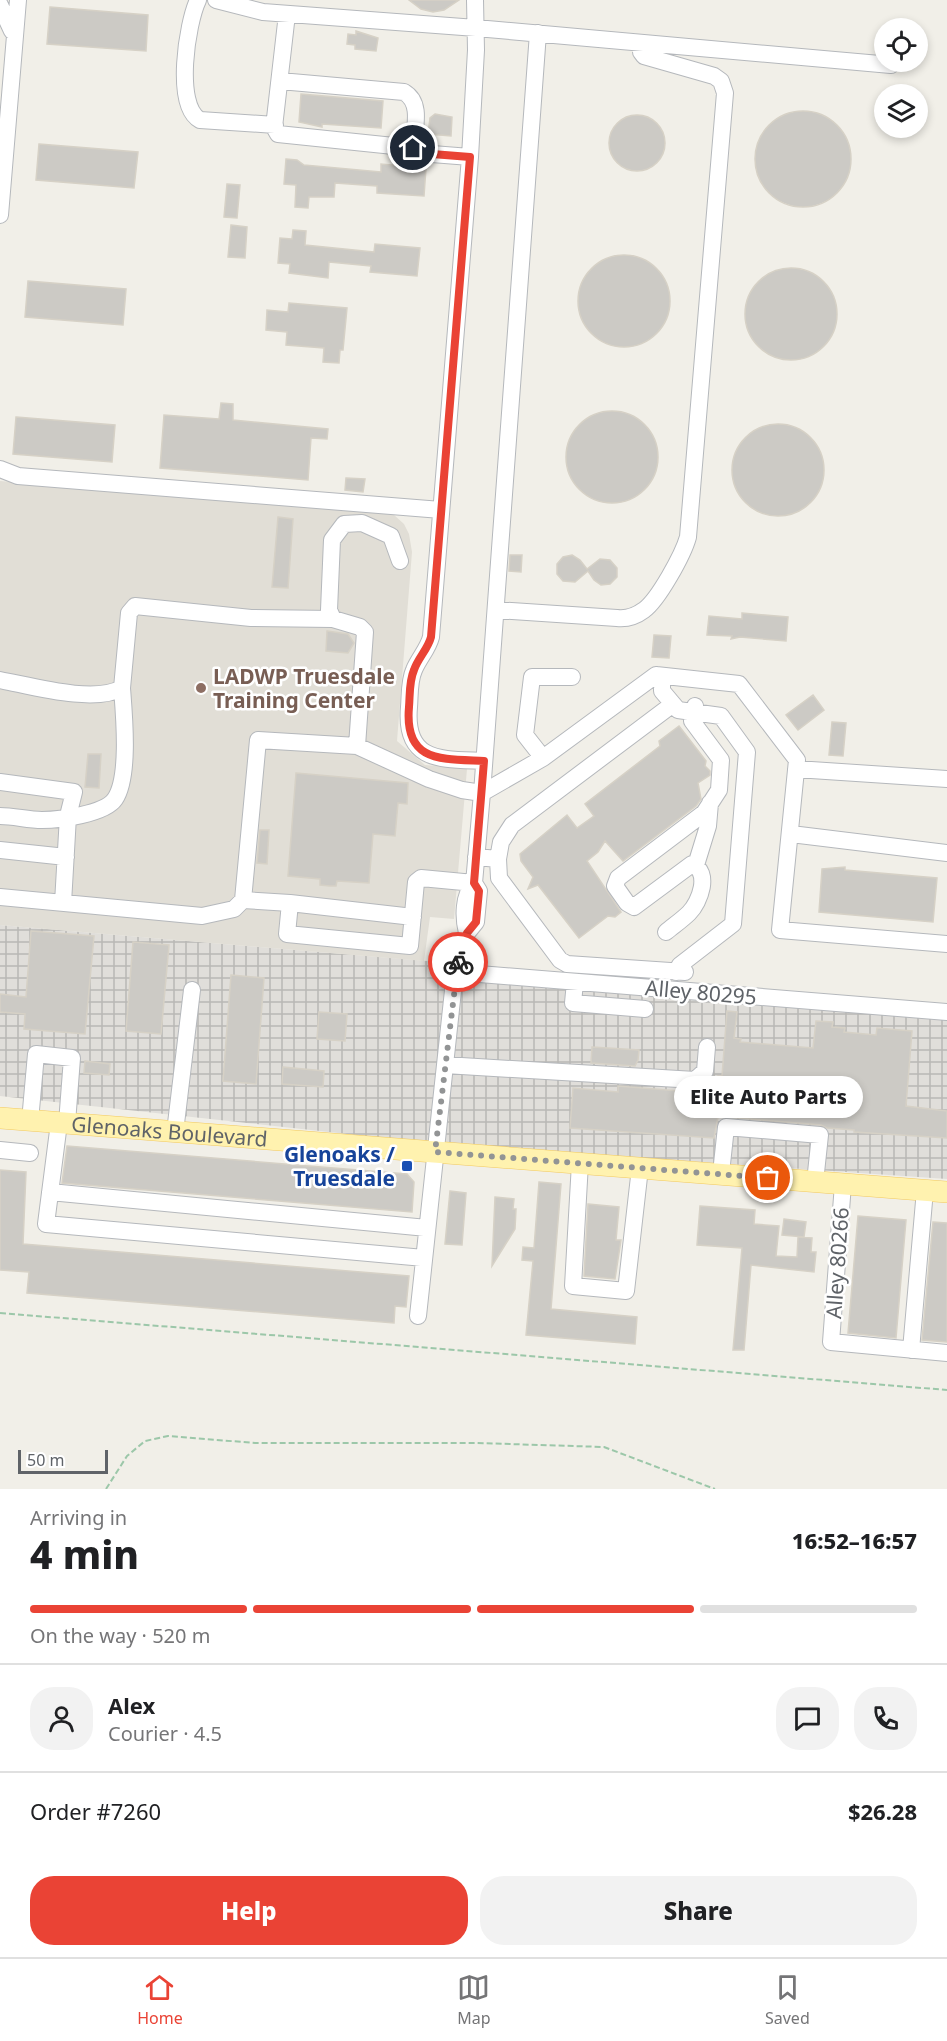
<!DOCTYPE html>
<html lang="en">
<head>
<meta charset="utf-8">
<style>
  body { margin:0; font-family:"Noto Sans",sans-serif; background:#f2f2f2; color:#202124; height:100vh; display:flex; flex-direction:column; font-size:22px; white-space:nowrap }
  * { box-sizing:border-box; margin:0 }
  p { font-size:20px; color:#757577 }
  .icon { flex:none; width:33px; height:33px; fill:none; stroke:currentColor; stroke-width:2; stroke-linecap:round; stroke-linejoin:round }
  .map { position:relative; height:1489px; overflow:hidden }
  .side { display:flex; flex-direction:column; background:#fff; flex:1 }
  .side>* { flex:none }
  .fabs { position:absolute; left:874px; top:18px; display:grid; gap:12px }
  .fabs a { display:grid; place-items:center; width:54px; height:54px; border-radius:50%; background:#fff; box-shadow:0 3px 9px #0003; font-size:30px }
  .scale { position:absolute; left:18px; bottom:15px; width:90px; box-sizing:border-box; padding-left:6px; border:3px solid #5f6368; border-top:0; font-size:16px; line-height:21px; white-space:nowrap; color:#5f6368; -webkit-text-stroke:4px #fff; paint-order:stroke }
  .pin { position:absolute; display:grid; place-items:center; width:51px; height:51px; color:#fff; margin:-26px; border:3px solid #fff; border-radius:50%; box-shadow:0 2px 6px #0007 }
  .courier { position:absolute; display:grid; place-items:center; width:60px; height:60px; margin:-30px; border:4px solid #ea4335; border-radius:50%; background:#fff; color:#222; box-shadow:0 2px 8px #0007 }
  .bubble { position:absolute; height:42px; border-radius:21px; background:#fff; box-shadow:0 3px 9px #0003; font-size:20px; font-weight:800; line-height:42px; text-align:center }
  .head em { font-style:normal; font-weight:800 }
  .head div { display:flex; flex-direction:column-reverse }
  .head { display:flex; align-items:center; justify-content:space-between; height:102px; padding:0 30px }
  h1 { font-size:39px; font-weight:800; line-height:45px }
  .bar { display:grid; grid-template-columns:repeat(4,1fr); gap:9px 6px; align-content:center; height:72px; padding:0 30px }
  .bar i { height:8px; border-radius:4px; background:#e0e0e0 }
  .bar .active { background:#ea4335 }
  .bar p { grid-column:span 4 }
  .line { display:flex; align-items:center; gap:15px; padding:0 30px; border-top:2px solid #e0e0e0 }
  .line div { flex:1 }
  .round { display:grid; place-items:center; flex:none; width:63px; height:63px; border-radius:24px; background:#f2f2f2 }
  .primary-button { display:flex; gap:12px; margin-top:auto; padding:12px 30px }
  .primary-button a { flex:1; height:69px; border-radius:24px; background:#ea4335; color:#fff; font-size:24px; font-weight:800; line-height:69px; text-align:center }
  .primary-button a+a { background:#f2f2f2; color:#202124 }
  .tabs { display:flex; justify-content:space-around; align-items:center; height:84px; border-top:2px solid #e0e0e0; background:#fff; font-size:16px; color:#757577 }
  .tabs a { display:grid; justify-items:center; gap:3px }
  .tabs .active { color:#ea4335 }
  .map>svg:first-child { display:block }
</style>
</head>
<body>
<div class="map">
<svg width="947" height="1489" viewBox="0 0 947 1489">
  <defs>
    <pattern id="industrial-grid" width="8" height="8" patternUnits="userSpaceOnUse" patternTransform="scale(1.5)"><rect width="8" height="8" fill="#e0deda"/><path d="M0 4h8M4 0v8" fill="none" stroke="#b9b8b5"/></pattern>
  </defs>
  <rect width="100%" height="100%" fill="#f1efe8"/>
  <path fill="url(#industrial-grid)" d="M0 925 947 1005V1179L438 1144 0 1096Z"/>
  <path fill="#e1ded6" d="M0 481 385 512 394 515 404 524 409 534 412 552 397 741 425 765 467 769 454 919 430 917 424 961 0 925Z"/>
  <path fill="#cccac5" stroke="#d6d1c6" stroke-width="1.5" d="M409 0H459L444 10 433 12 421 9Z
    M50 7 148 15 146 51 47 44Z
    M356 31 378 38 376 51 355 49V45L347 44 348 34 356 35Z
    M301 94 383 101 381 128 322 124V127L299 122Z
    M755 159a48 48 0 1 1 96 0a48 48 0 1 1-96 0Z
    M435 114 452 117 451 136 428 134 430 118Z
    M609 143a28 28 0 1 1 56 0a28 28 0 1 1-56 0Z
    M39 144 138 152 134 188 36 180Z
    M286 159 297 160 304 165 381 172V164L426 168 424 196 377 193V186L335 183 334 197H309L308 208 295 207 296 185 284 184Z
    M227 184 240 185 237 218 224 217Z
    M231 225 247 227 245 258 228 257Z
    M293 230 306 231 305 245 374 252 375 244 420 248 417 276 370 272 371 266 329 262 328 278 289 273 290 264 278 263 280 238 292 239Z
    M578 301a46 46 0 1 1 92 0a46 46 0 1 1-92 0Z
    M745 314a46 46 0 1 1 92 0a46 46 0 1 1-92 0Z
    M28 281 126 289 123 325 25 317Z
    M289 303 347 308 343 350H340L339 363 323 362 324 348 286 345 287 332 266 330 267 310 288 312Z
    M221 403 233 404V420L328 429 327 439 311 438 308 480 160 468 164 415 219 419Z
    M566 457a46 46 0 1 1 92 0a46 46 0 1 1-92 0Z
    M16 417 115 425 112 462 13 454Z
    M732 470a46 46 0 1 1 92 0a46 46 0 1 1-92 0Z
    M346 478 365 479 363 492 345 490Z
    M278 517 293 519 288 588 272 587Z
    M510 555H522L521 572 509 571Z
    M572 555 580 560 587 569 600 559 610 560 617 568V577L610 584 601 585 594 580 588 571 575 582 563 581 557 574V564L563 557Z
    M742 613 788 617 786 641 740 637 731 639 732 636 707 635 709 616 742 619Z
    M327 631 348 634 354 643 348 653 326 651Z
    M654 635 671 636 669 658 652 657Z
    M813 695 824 710 798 730 786 715Z
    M832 722 846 723 843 756 829 755Z
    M679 726 706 761 705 766 710 771V775L698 783 701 799 696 806 623 861 605 841 598 852 587 861 621 912 615 917 608 916 579 938 538 885 528 889 533 877 521 861 520 854 567 815 577 828 594 816 585 804 660 746 659 741Z
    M88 754H101L99 788 85 787Z
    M296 773 408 783 407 804 398 803 395 836 373 834 369 883 337 881 336 886H330L320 885V879L288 876Z
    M260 830H269L267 864 257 863Z
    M845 867V870L937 878 933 922 819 912 822 869Z
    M31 931 94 936 85 1034 24 1029 25 1014 0 1012V994L26 997Z
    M133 942 169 945 161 1034 126 1031Z
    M231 975 264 978 256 1084 223 1081Z
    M727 1011 737 1012 734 1038 741 1039 740 1042 813 1048 816 1021 833 1022 832 1027 845 1028 844 1032 876 1035 877 1028 912 1031 906 1106 947 1111V1138L854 1132V1130L827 1128 821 1125 727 1117H718L714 1138 570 1128 573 1088 618 1092V1086L717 1094 718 1076H722Z
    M319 1012 347 1014 345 1041 317 1039Z
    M592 1047 639 1050 638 1060 635 1066 591 1063Z
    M85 1061 110 1064 109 1075 84 1073Z
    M283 1067 324 1071 323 1087 282 1084Z
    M67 1146 407 1174 414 1182 412 1212 62 1183Z
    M0 1170 26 1172 23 1244 409 1276 406 1307 395 1306 394 1323 27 1293 29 1272 0 1270Z
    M539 1182 561 1184 551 1309 637 1317 635 1344 526 1335 533 1261 522 1260 523 1247 534 1248Z
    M450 1191 466 1193 462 1245 445 1244Z
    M495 1197 514 1199 513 1209H516L515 1229 492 1266Z
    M588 1204 619 1207 616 1240H621L615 1279 584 1276Z
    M700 1206 755 1210 754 1224 779 1226 776 1256 797 1257 798 1237 812 1238 811 1252H816L814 1272 751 1265 744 1350H733L742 1248 697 1245Z
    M858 1216 906 1220 896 1338 848 1333Z
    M784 1219 806 1222 804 1237 782 1235Z
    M933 1222 947 1223V1342L922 1340Z"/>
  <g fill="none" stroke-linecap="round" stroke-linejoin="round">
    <defs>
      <path id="minor" d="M198 0C187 23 174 106 200 120L275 125
        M216 0 263 12 476 28 891 65
        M475 0 476 50 470 157 431 637C428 649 419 658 414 670 409 681 410 695 409 707 404 763 442 759 484 761
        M0 5 12 31
        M287 14 274 127 278 134 413 148 432 154 470 157
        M280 81 404 92C423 103 414 129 413 148
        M0 215 18 0
        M0 469 18 476 441 510
        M496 610 617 618C626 619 636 616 644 610 658 600 683 555 688 537L725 93 721 81 714 76 644 56 641 52V43
        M656 675 739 684 797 760 780 930 947 944
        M0 680C32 686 94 704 122 688L129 613 135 606 251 618 333 619
        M357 746 365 632 360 627 333 619 329 610 332 540 344 524 362 523 391 536 400 561
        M543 758 525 735 532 677H572
        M796 769 947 779
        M0 782 74 792 68 816 63 903
        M0 816C14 816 28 820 42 820 59 820 105 814 115 799 130 777 124 714 122 688
        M791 834 947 853
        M0 850 66 857
        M476 857 498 859 499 878 560 960 567 964 685 972
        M498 859 501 842 512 825 673 704
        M696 865 708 826 710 803
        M0 897 202 916 234 909 243 900
        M290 903 243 900 258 740 357 746 429 779 462 790 482 793 543 758 656 675 662 685V691L678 710 721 716 747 752 733 924 680 965 676 972
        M413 917 290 903 287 934 410 946 416 882 421 878 474 883
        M666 932C673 926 682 920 689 913 700 902 711 872 692 864L634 907 627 903 615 886 618 878 704 813 719 790 721 760 692 721 695 706
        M467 933C463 917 463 896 474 883L482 793 538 33
        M455 972 947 1012
        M575 982 573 1003 645 1009
        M445 1065 695 1080 705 1071 707 1047
        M30 1121 36 1054 72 1058 67 1123
        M59 1123 46 1224 424 1258
        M175 1132 192 990
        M0 1150 30 1153
        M580 1163 573 1286 626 1291 640 1168
        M721 1173 726 1127 820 1135 815 1182
        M843 1184 831 1342 947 1353
        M50 1192 427 1228
        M418 1316 455 972 467 933 476 922 479 891 474 883
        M911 1350 925 1190"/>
      <g id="major">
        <path id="s1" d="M0 1118 947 1192"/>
      </g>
    </defs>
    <use href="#minor" stroke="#b5b8bc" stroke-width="18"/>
    <use href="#major" stroke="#f2c960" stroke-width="22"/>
    <path stroke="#9cc7a9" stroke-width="2" stroke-dasharray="6 3" stroke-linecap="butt" d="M0 1313 947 1390
      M106 1489 127 1456 145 1441 168 1436 255 1443H477L604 1447 715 1489"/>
    <use href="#minor" stroke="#fff" stroke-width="16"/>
    <use href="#major" stroke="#fff2af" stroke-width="21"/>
  </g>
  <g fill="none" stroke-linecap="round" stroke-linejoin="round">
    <path stroke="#929495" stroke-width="6" stroke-dasharray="0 10.8" d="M458 962 435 1152 768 1178"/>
    <path stroke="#ea4335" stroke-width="8" d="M413 148 432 154 470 157 431 637C428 649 418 658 414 670 409 681 410 695 409 707 404 763 442 759 484 761L474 883 479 891 476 922 467 933 458 962"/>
  </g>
  <circle fill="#8d6e63" stroke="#fff" stroke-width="2" cx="201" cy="688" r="6"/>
  <rect fill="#1a4fb4" stroke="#fff" stroke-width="2" x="401" y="1160" width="12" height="12" rx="3"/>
  <g text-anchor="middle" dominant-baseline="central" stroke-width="5" stroke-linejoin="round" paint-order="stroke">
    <g font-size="21" font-weight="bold" fill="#785e54" stroke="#fff" text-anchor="start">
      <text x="213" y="676">LADWP Truesdale<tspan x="213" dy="24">Training Center</tspan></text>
    </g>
    <g font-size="21" fill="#5f6368" stroke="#fff">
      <text transform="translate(701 992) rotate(5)">Alley 80295</text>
      <text stroke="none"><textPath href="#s1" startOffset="170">Glenoaks Boulevard</textPath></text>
      <text transform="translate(837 1263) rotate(-86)">Alley 80266</text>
    </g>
    <g font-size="21" font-weight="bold" fill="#164399" stroke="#fff" text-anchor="end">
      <text x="395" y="1154">Glenoaks /<tspan x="395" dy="24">Truesdale</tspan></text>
    </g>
  </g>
</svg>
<div class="fabs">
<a><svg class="icon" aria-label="locate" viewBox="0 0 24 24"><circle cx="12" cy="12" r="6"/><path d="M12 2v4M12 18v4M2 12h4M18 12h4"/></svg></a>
<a><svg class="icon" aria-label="layers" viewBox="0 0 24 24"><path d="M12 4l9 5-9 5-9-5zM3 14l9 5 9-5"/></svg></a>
</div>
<div class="scale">50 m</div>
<div class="pin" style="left:768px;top:1178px;background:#ea580c"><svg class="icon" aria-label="bag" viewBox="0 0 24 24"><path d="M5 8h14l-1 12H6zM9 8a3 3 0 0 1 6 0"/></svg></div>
<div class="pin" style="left:413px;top:148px;background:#1f2937"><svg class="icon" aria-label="home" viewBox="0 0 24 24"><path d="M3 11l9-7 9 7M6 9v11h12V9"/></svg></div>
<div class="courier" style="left:458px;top:962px"><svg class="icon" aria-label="bike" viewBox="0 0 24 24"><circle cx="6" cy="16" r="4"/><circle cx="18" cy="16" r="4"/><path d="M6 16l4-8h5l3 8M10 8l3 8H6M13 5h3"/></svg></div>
<div class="bubble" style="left:674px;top:1076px;width:189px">Elite Auto Parts</div>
</div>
<section class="side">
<div class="head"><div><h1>4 min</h1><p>Arriving in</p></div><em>16:52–16:57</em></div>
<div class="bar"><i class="active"></i><i class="active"></i><i class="active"></i><i></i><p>On the way · 520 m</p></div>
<div class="line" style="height:108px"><a class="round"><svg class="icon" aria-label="person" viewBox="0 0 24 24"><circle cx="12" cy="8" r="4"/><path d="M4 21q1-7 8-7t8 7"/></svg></a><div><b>Alex</b><p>Courier · 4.5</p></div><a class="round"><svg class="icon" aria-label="chat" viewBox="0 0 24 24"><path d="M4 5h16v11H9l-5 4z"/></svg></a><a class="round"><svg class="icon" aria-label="phone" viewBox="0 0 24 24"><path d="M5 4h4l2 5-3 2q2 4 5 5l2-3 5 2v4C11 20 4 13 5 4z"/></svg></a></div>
<div class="line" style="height:78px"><div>Order #7260</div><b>$26.28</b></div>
<div class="primary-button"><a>Help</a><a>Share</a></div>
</section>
<nav class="tabs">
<a class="active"><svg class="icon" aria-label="home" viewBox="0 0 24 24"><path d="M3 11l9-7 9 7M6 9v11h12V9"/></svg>Home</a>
<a><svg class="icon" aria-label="map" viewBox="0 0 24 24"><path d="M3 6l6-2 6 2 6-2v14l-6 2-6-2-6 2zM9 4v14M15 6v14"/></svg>Map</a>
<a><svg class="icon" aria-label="saved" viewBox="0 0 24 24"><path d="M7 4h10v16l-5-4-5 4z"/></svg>Saved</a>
</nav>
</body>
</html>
